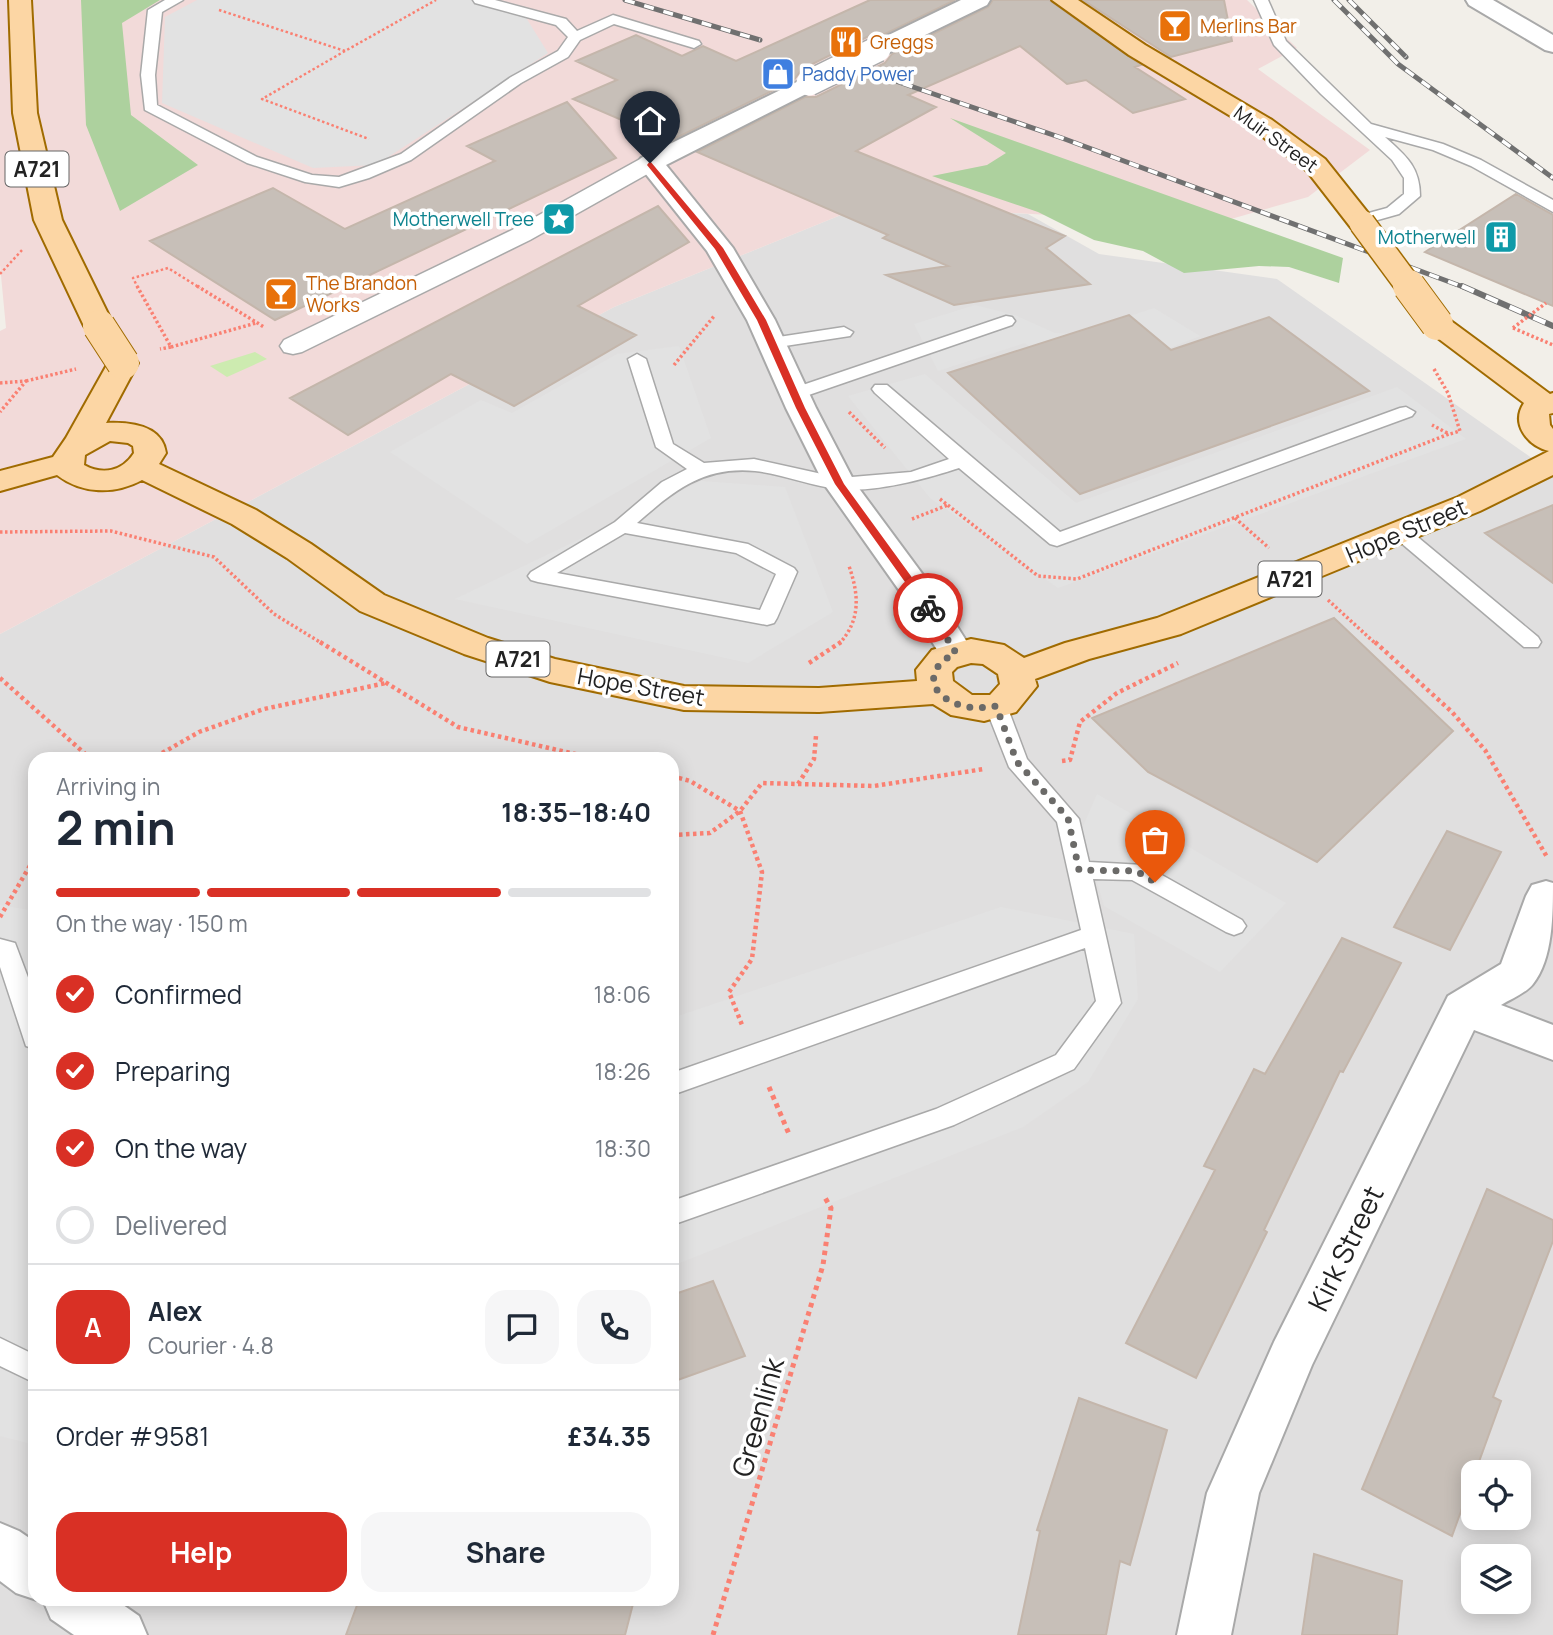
<!DOCTYPE html>
<html lang="en">
<head>
<meta charset="utf-8">
<style>
  body { margin:0; font-family:Manrope,sans-serif; background:#f6f6f7; color:#1f2937; height:100vh; display:flex; flex-direction:column; font-size:26px; white-space:nowrap }
  * { box-sizing:border-box; margin:0 }
  p { font-size:23px; color:#747a83 }
  .icon { flex:none; width:38px; height:38px; fill:none; stroke:currentColor; stroke-width:2; stroke-linecap:round; stroke-linejoin:round }
  .map { position:relative; flex:1; overflow:hidden }
  .drawer { position:absolute; left:28px; top:752px; width:651px; height:854px; display:flex; flex-direction:column; background:#fff; border-radius:21px; box-shadow:0 4px 18px #0003 }
  .drawer>* { flex:none }
  .controls { position:absolute; left:1461px; top:1460px; display:grid; gap:14px }
  .controls a { display:grid; place-items:center; width:70px; height:70px; border-radius:14px; background:#fff; box-shadow:0 4px 18px #0003; font-size:35px }
  .pin { position:absolute; display:grid; place-items:center; width:60px; height:60px; color:#fff; margin:-72px -30px; border-radius:50% 50% 50% 0; rotate:-45deg; box-shadow:0 0 7px #0007 }
  .pin .icon { rotate:45deg }
  .courier { position:absolute; display:grid; place-items:center; width:70px; height:70px; margin:-35px; border:5px solid #d93025; border-radius:50%; background:#fff; color:#222; box-shadow:0 2px 9px #0007 }
  .headline em { font-style:normal; font-weight:700 }
  .headline div { display:flex; flex-direction:column-reverse }
  .headline { display:flex; align-items:center; justify-content:space-between; height:119px; padding:0 28px }
  h1 { font-size:46px; font-weight:700; line-height:52px }
  .bar { display:grid; grid-template-columns:repeat(4,1fr); gap:10px 7px; align-content:center; height:84px; padding:0 28px }
  .bar i { height:9px; border-radius:5px; background:#e0e1e3 }
  .bar .active { background:#d93025 }
  .bar p { grid-column:span 4 }
  .line { display:flex; align-items:center; gap:18px; padding:0 28px; border-top:2px solid #e0e1e3 }
  .line div { flex:1 }
  .round { display:grid; place-items:center; flex:none; width:74px; height:74px; border-radius:21px; background:#f6f6f7 }
  ol { padding:0 28px; list-style:none }
  li { display:flex; align-items:center; gap:21px; height:77px }
  li p { margin-inline-start:auto }
  li .icon { padding:7px; border-radius:50%; background:#d93025; color:#fff; stroke-width:4 }
  li:last-child { color:#747a83 }
  li i { width:38px; height:38px; border:4px solid #e0e1e3; border-radius:50% }
  .cta { display:flex; gap:14px; margin-top:auto; padding:14px 28px }
  .cta a { flex:1; height:80px; border-radius:21px; background:#d93025; color:#fff; font-size:28px; font-weight:700; line-height:80px; text-align:center }
  .cta a+a { background:#f6f6f7; color:#1f2937 }
  .map>svg:first-child { display:block }
</style>
</head>
<body>
<div class="map">
<svg width="1553" height="1635" viewBox="0 0 1553 1635">
  <rect width="100%" height="100%" fill="#f2efe9"/>
  <path fill="#e0dfdf" fill-rule="evenodd" d="M868 204 1028 214 1099 254 1277 279 1553 473V1635H0V634L614 307ZM35 760H672V1600H35ZM1474 1472H1519V1517H1474ZM1474 1556H1519V1601H1474Z"/>
  <path fill="#f2dad9" d="M0 0H1247L1297 48 1258 69 1370 150 1308 197 1210 225 868 204 614 307 0 634V331L6 328 0 265Z"/>
  <path fill="#cdebb0" d="M255 352 267 359 227 377 210 366Z"/>
  <path fill="#add19e" d="M81 0H160L122 23 131 115 198 165 120 211 86 125Z
    M950 118 1343 258 1339 283 1289 267 1259 266 1184 273 1143 251 1094 240 1038 212 932 176 987 165 1006 153Z"/>
  <path fill="#e2e2e2" d="M197 0H471L525 16 548 53 376 165 313 168 162 103 165 17Z
    M975 305 1015 315 1055 333 1075 334 1154 308 1200 336 1077 385 1025 343 938 371 914 324Z
    M679 346 711 438 527 544 390 452 481 400 512 413 617 354Z
    M925 374 1076 503 1397 387 1466 439 1058 588 930 498 848 396Z
    M701 481 785 487 833 612 748 663 455 599Z
    M1097 794 1286 903 1220 972 1104 906 1082 829Z
    M0 905 35 911V1445L0 1436Z
    M1001 907 1134 934 1138 999 1088 1082 1023 1127 672 1266V1018Z"/>
  <path fill="#c7bfb8" stroke="#c4b6ab" stroke-width="2" d="M870 0H955L883 35H871L802 69 794 80 670 141 573 99 617 80 576 61 636 35 682 56 703 46 736 61Z
    M993 0H1049L1141 65 1135 67 1185 99 1133 113 1086 80 1067 84 1020 46 908 95 936 107 856 151 1065 236 1046 248 1090 284 954 305 886 275 948 266 883 238 888 235 697 152 805 97H816L885 63 892 54 988 7Z
    M1083 0H1224L1232 41 1171 57Z
    M567 102 616 158 275 320 150 241 273 188 345 229 495 161 467 146Z
    M1516 194 1553 215V306L1425 252Z
    M658 206 689 242 578 306 636 335 514 406 451 374 348 435 290 398Z
    M1129 315 1171 350 1269 317 1369 391 1080 494 948 373Z
    M1553 505V583L1485 533Z
    M1334 618 1453 731 1317 862 1148 772 1092 718Z
    M1447 831 1501 852 1450 950 1394 927Z
    M1342 938 1401 963 1343 1072 1340 1071 1264 1230 1267 1232 1196 1378 1126 1343 1215 1170 1204 1166 1254 1069 1265 1074Z
    M1487 1189 1553 1220V1241L1493 1397 1501 1401 1452 1536 1362 1489Z
    M713 1281 745 1356 672 1382V1295Z
    M1079 1398 1167 1430 1130 1565 1120 1561 1106 1635H1018L1040 1531 1037 1530Z
    M1314 1554 1402 1581 1397 1635H1302Z
    M359 1600H634L625 1635H346Z"/>
  <g fill="none" stroke-linecap="round" stroke-linejoin="round">
    <defs>
      <path id="service" d="M165 0H183L162 12 155 75 157 105 257 157 312 175 339 177 401 154 511 77 558 51 568 37 556 25 475 3 473 0H495L566 19 577 31 613 15 699 41 701 44 694 48 614 24 580 40 568 57 521 83 411 160 369 178 339 187 305 182 247 163 145 110 141 75 148 10Z
        M1254 0H1268L1286 41 1371 124 1443 144 1481 160 1553 200V212L1471 166 1433 150 1385 137C1406 156 1420 167 1420 196L1399 214 1360 225 1354 223 1352 220 1354 217 1387 208 1404 194V178L1392 160 1321 94 1274 45Z
        M1006 316 1012 317 1015 321 1012 325 800 398H788L785 394 788 390Z
        M844 327 853 332 850 336 772 348 763 343 772 338Z
        M637 354 646 359 673 444 704 463 754 459 840 478 911 472 949 459 875 393 872 389 875 385H887L1060 532 1400 408 1406 407 1415 412 1412 416 1057 546 1050 544 959 468C926 479 874 493 839 489 810 486 783 474 755 471 703 466 674 491 637 523L748 544 794 568 797 572 777 618 774 623 767 625 538 582 531 580 528 576 531 572 615 522 662 482 687 469 656 447 628 359ZM625 533 736 553 776 574 760 610 557 573Z
        M1401 527 1408 529 1538 637 1541 642 1538 647H1524L1394 537 1391 533 1394 529Z
        M996 699 1004 701 1007 706 1027 759 1079 819 1089 862 1144 865 1242 920 1246 926 1242 932 1234 935 1226 932 1132 880 1093 879 1121 1003 1074 1069 954 1125 672 1225V1201L936 1109 1056 1055 1096 1001 1085 948 672 1095V1073L1081 930 1057 822 1009 767 985 706 988 701Z
        M0 939 15 943 35 996V1049L26 1046 0 967Z
        M0 1338 35 1355V1383L0 1366Z"/>
      <path id="pedestrian" d="M650 156 658 158 662 163 658 168 530 240 302 352 293 354 284 352 280 346 284 340 512 230 642 158Z"/>
      <path id="minor" d="M961 0H990L987 5 886 54H870L866 49 870 44Z
        M1466 0H1493L1553 35V52L1545 50 1469 5Z
        M809 76 818 78 821 83 818 88 666 165 733 248 775 320 816 408 855 483 932 587 974 653 968 661 956 665 944 661 906 600 824 484 786 408 747 320 707 251 637 163 641 158Z
        M1546 881 1553 883C1553 914 1553 959 1533 984 1526 993 1511 999 1501 1005L1553 1025V1060L1474 1030 1312 1365 1259 1493 1231 1635H1177L1207 1493 1274 1342 1448 996 1501 964 1526 896 1532 885Z
        M0 1523 19 1531 35 1542 37 1600 16 1593 0 1581Z
        M43 1600H116L139 1616 147 1635H74L51 1619Z"/>
      <path id="primary" d="M9 0H31L37 113 62 220 114 326 109 332 99 335 89 332 84 326 34 220 13 113Z
        M1052 0H1078L1145 45 1272 120 1325 159 1376 223 1372 229 1362 231 1352 229 1307 171 1254 130 1129 55Z
        M1437 315 1447 318 1550 394 1553 393V413L1549 414 1550 425 1553 429V475L1480 511 1181 634 1089 659 1035 679 1037 686 1016 712 984 721 951 715 933 704 819 712 684 710 550 682 464 654 360 611 287 558 232 524 142 480C114 495 82 494 57 475L0 491V471L53 457 66 438 108 363 112 357 123 354 134 357 138 363 106 423C130 422 162 425 166 453L159 464 256 510 311 544 384 595 488 638 555 659 684 686 819 688 917 681 916 670 932 650 971 639 1004 645 1024 658 1065 643 1157 618 1458 497 1549 451C1528 446 1510 424 1524 403L1427 330 1422 324 1427 318ZM110 441 128 443 133 446 134 453C122 472 102 475 84 465L85 455ZM971 663 983 664 998 674 1000 684 990 695H972L953 681 952 672 957 667Z"/>
    </defs>
    <use href="#service" stroke="#a9a9a9" stroke-width="3"/>
    <use href="#pedestrian" stroke="#a9a9a9" stroke-width="3"/>
    <use href="#minor" stroke="#a9a9a9" stroke-width="4"/>
    <use href="#primary" stroke="#a06b00" stroke-width="4"/>
    <path stroke="#fa8072" stroke-width="2.5" stroke-dasharray="2.5 2.5" stroke-linecap="butt" d="M219 10 345 51 436 0
      M345 51 262 99 369 139
      M0 274 23 249
      M138 288 133 278 168 268 200 288"/>
    <path stroke="#fa8072" stroke-width="3.5" stroke-dasharray="2.5 2.5" stroke-linecap="butt" d="M137 286 171 347 160 349
      M197 286 264 327
      M1513 328 1553 345
      M171 347 256 323
      M674 365 715 315
      M1434 369 1448 393 1460 431 1450 434
      M26 381 76 369
      M0 383 26 381 0 412
      M849 412 885 448
      M940 499 1038 576 1077 579 1449 434 1432 425
      M1235 518 1269 548
      M912 519 948 505
      M0 532 111 531 214 557 274 614 323 644
      M1328 600 1376 644
      M839 644C861 620 859 595 849 566"/>
    <path stroke="#fa8072" stroke-width="4.5" stroke-dasharray="3.5 3.5" stroke-linecap="butt" d="M320 642 458 727 601 760
      M1375 642 1452 712 1485 750 1547 857
      M809 663 841 642
      M0 678 92 760
      M150 760 199 732 264 709 386 683
      M1062 761 1070 760 1080 722 1117 693 1178 663
      M672 776 690 781 740 811 762 872 752 959 729 992 742 1025
      M798 784 874 786 984 769
      M672 835 710 833 740 811 762 783 798 784 814 759 816 736
      M0 917 35 857"/>
    <path stroke="#fa8072" stroke-width="5" stroke-dasharray="4.5 4.5" stroke-linecap="butt" d="M769 1087 789 1134
      M713 1635 823 1265 831 1208 824 1196"/>
    <use href="#service" fill="#fff" fill-rule="evenodd"/>
    <use href="#pedestrian" fill="#fff" fill-rule="evenodd"/>
    <use href="#minor" fill="#fff" fill-rule="evenodd"/>
    <use href="#primary" fill="#fcd6a4" fill-rule="evenodd"/>
    <defs>
      <path id="rail-far1" d="M625 0 760 40
        M1334 0 1398 64 1553 178
        M1349 0 1406 57
        M884 77 1062 138 1466 288"/>
      <path id="rail" d="M1462 286 1553 326"/>
    </defs>
    <use href="#rail-far1" stroke="#707070" stroke-width="5"/>
    <use href="#rail" stroke="#707070" stroke-width="6"/>
    <use href="#rail-far1" stroke="#fff" stroke-width="3.5" stroke-dasharray="10" stroke-linecap="butt"/>
    <use href="#rail" stroke="#fff" stroke-width="4.5" stroke-dasharray="13" stroke-linecap="butt"/>
    <defs>
      <path id="minor-bridge" d="M809 83 878 49"/>
      <path id="primary-bridge-far1" d="M1362 223 1410 288"/>
      <path id="primary-bridge" d="M1409 286 1437 324
        M99 326 123 363"/>
    </defs>
    <use href="#minor-bridge" stroke="#a9a9a9" stroke-width="28" stroke-linecap="butt"/>
    <use href="#primary-bridge-far1" stroke="#a06b00" stroke-width="28" stroke-linecap="butt"/>
    <use href="#primary-bridge" stroke="#a06b00" stroke-width="34" stroke-linecap="butt"/>
    <path stroke="#fa8072" stroke-width="3.5" stroke-dasharray="2.5 2.5" stroke-linecap="butt" d="M1513 328 1546 303"/>
    <use href="#minor-bridge" stroke="#fff" stroke-width="25"/>
    <use href="#primary-bridge-far1" stroke="#fcd6a4" stroke-width="25"/>
    <use href="#primary-bridge" stroke="#fcd6a4" stroke-width="32"/>
  </g>
  <path fill="#d93025" d="M650 161 723 248 766 320 805 408 844 484 932 605V610H925L835 484 796 408 757 320 715 249 647 165Z"/>
  <g fill="none" stroke-linecap="round" stroke-linejoin="round">
    <path stroke="#6b6a68" stroke-width="7" stroke-dasharray="0 12.6" d="M928 608 956 653C927 666 925 692 957 704 970 709 983 708 996 706L1017 762 1068 818 1079 870 1136 871 1155 882"/>
  </g>
  <defs>
    <symbol id="bar-square" viewBox="-11 -11 22 22"><rect x="-9" y="-9" width="18" height="18" rx="4" fill="#e8710a" stroke="#fff"/><path d="M-6-5H6L.8 .8V4.5H3.5V6h-7V4.5H-.8V.8Z" fill="#fff"/></symbol>
    <symbol id="restaurant-square" viewBox="-11 -11 22 22"><rect x="-9" y="-9" width="18" height="18" rx="4" fill="#e8710a" stroke="#fff"/><path d="M-5-6h1v4h1v-4h1v4h1v-4h1v5L-1.5 .5V6h-2V.5L-5-1ZM5-6V6H3V1.5H1.5Q1.5-4 5-6Z" fill="#fff"/></symbol>
    <symbol id="shop-square" viewBox="-11 -11 22 22"><rect x="-9" y="-9" width="18" height="18" rx="4" fill="#3f7fe0" stroke="#fff"/><path d="M-5-2.5h2.3a2.7 3.5 0 0 1 5.4 0H5L5.5 6h-11ZM-1.5-2.5h3a1.5 2.3 0 0 0-3 0Z" fill="#fff"/></symbol>
    <symbol id="sight-square" viewBox="-11 -11 22 22"><rect x="-9" y="-9" width="18" height="18" rx="4" fill="#0f9aa8" stroke="#fff"/><path d="M0-6L1.8-2.2L6-1.7L2.9 1.2L3.7 5.4L0 3.3L-3.7 5.4L-2.9 1.2L-6-1.7L-1.8-2.2Z" fill="#fff"/></symbol>
    <symbol id="building-square" viewBox="-11 -11 22 22"><rect x="-9" y="-9" width="18" height="18" rx="4" fill="#0f9aa8" stroke="#fff"/><path d="M-4-6H4V6H1V3H-1V6H-4ZM-2.5-4.3h1.7v1.8h-1.7ZM.8-4.3h1.7v1.8H.8ZM-2.5-1h1.7V.8h-1.7ZM.8-1h1.7V.8H.8Z" fill="#fff"/></symbol>
  </defs>
  <g fill-rule="evenodd">
    <use href="#bar-square" x="1156" y="7" width="38" height="38"/>
    <use href="#restaurant-square" x="827" y="23" width="38" height="38"/>
    <use href="#shop-square" x="759" y="55" width="38" height="38"/>
    <use href="#sight-square" x="540" y="200" width="38" height="38"/>
    <use href="#building-square" x="1482" y="218" width="38" height="38"/>
    <use href="#bar-square" x="262" y="275" width="38" height="38"/>
  </g>
  <g text-anchor="middle" dominant-baseline="central" stroke-width="7" stroke-linejoin="round" paint-order="stroke">
    <g font-size="19" fill="#c56008" stroke="#fff" text-anchor="start">
      <text x="1200" y="26">Merlins Bar</text>
      <text x="870" y="42">Greggs</text>
      <text x="306" y="283">The Brandon<tspan x="306" dy="22">Works</tspan></text>
    </g>
    <g font-size="19" fill="#366cbe" stroke="#fff" text-anchor="start">
      <text x="802" y="74">Paddy Power</text>
    </g>
    <g font-size="19" fill="#222" stroke="#fff">
      <text transform="translate(1276 139) rotate(36)">Muir Street</text>
    </g>
    <g font-size="19" fill="#0d838f" stroke="#fff" text-anchor="end">
      <text x="534" y="219">Motherwell Tree</text>
      <text x="1476" y="237">Motherwell</text>
    </g>
    <g fill="#fff" stroke="#646464" stroke-width="2">
      <rect x="5.5" y="151.5" width="63" height="35" rx="5"/>
      <rect x="1258.5" y="561.5" width="63" height="35" rx="5"/>
      <rect x="486.5" y="641.5" width="63" height="35" rx="5"/>
    </g>
    <g font-size="21" font-weight="bold" fill="#222">
      <text x="37" y="169">A721</text>
      <text x="1290" y="579">A721</text>
      <text x="518" y="659">A721</text>
    </g>
    <g font-size="23" fill="#222" stroke="#fff">
      <text transform="translate(1406 530) rotate(-23)">Hope Street</text>
      <text transform="translate(641 686) rotate(10)">Hope Street</text>
    </g>
    <g font-size="28" fill="#222" stroke="#fff">
      <text transform="translate(1345 1248) rotate(-64)">Kirk Street</text>
      <text transform="translate(757 1417) rotate(-74)">Greenlink</text>
    </g>
  </g>
</svg>
<div class="controls">
<a><svg class="icon" aria-label="locate" viewBox="0 0 24 24"><circle cx="12" cy="12" r="6"/><path d="M12 2v4M12 18v4M2 12h4M18 12h4"/></svg></a>
<a><svg class="icon" aria-label="layers" viewBox="0 0 24 24"><path d="M12 4l9 5-9 5-9-5zM3 14l9 5 9-5"/></svg></a>
</div>
<div class="pin" style="left:1155px;top:882px;background:#ea580c"><svg class="icon" aria-label="bag" viewBox="0 0 24 24"><path d="M5 8h14l-1 12H6zM9 8a3 3 0 0 1 6 0"/></svg></div>
<div class="pin" style="left:650px;top:163px;background:#1f2937"><svg class="icon" aria-label="home" viewBox="0 0 24 24"><path d="M3 11l9-7 9 7M6 9v11h12V9"/></svg></div>
<div class="courier" style="left:928px;top:608px"><svg class="icon" aria-label="bike" viewBox="0 0 24 24"><circle cx="6" cy="16" r="4"/><circle cx="18" cy="16" r="4"/><path d="M6 16l4-8h5l3 8M10 8l3 8H6M13 5h3"/></svg></div>
<section class="drawer">
<div class="headline"><div><h1>2 min</h1><p>Arriving in</p></div><em>18:35–18:40</em></div>
<div class="bar"><i class="active"></i><i class="active"></i><i class="active"></i><i></i><p>On the way · 150 m</p></div>
<ol>
<li><svg class="icon" aria-label="check" viewBox="0 0 24 24"><path d="M5 12l5 5 9-10"/></svg>Confirmed<p>18:06</p></li>
<li><svg class="icon" aria-label="check" viewBox="0 0 24 24"><path d="M5 12l5 5 9-10"/></svg>Preparing<p>18:26</p></li>
<li><svg class="icon" aria-label="check" viewBox="0 0 24 24"><path d="M5 12l5 5 9-10"/></svg>On the way<p>18:30</p></li>
<li><i></i>Delivered</li>
</ol>
<div class="line" style="height:126px"><b class="round" style="background:#d93025;color:#fff">A</b><div><b>Alex</b><p>Courier · 4.8</p></div><a class="round"><svg class="icon" aria-label="chat" viewBox="0 0 24 24"><path d="M4 5h16v11H9l-5 4z"/></svg></a><a class="round"><svg class="icon" aria-label="phone" viewBox="0 0 24 24"><path d="M5 4h4l2 5-3 2q2 4 5 5l2-3 5 2v4C11 20 4 13 5 4z"/></svg></a></div>
<div class="line" style="height:91px"><div>Order #9581</div><b>£34.35</b></div>
<div class="cta"><a>Help</a><a>Share</a></div>
</section>
</div>
</body>
</html>
